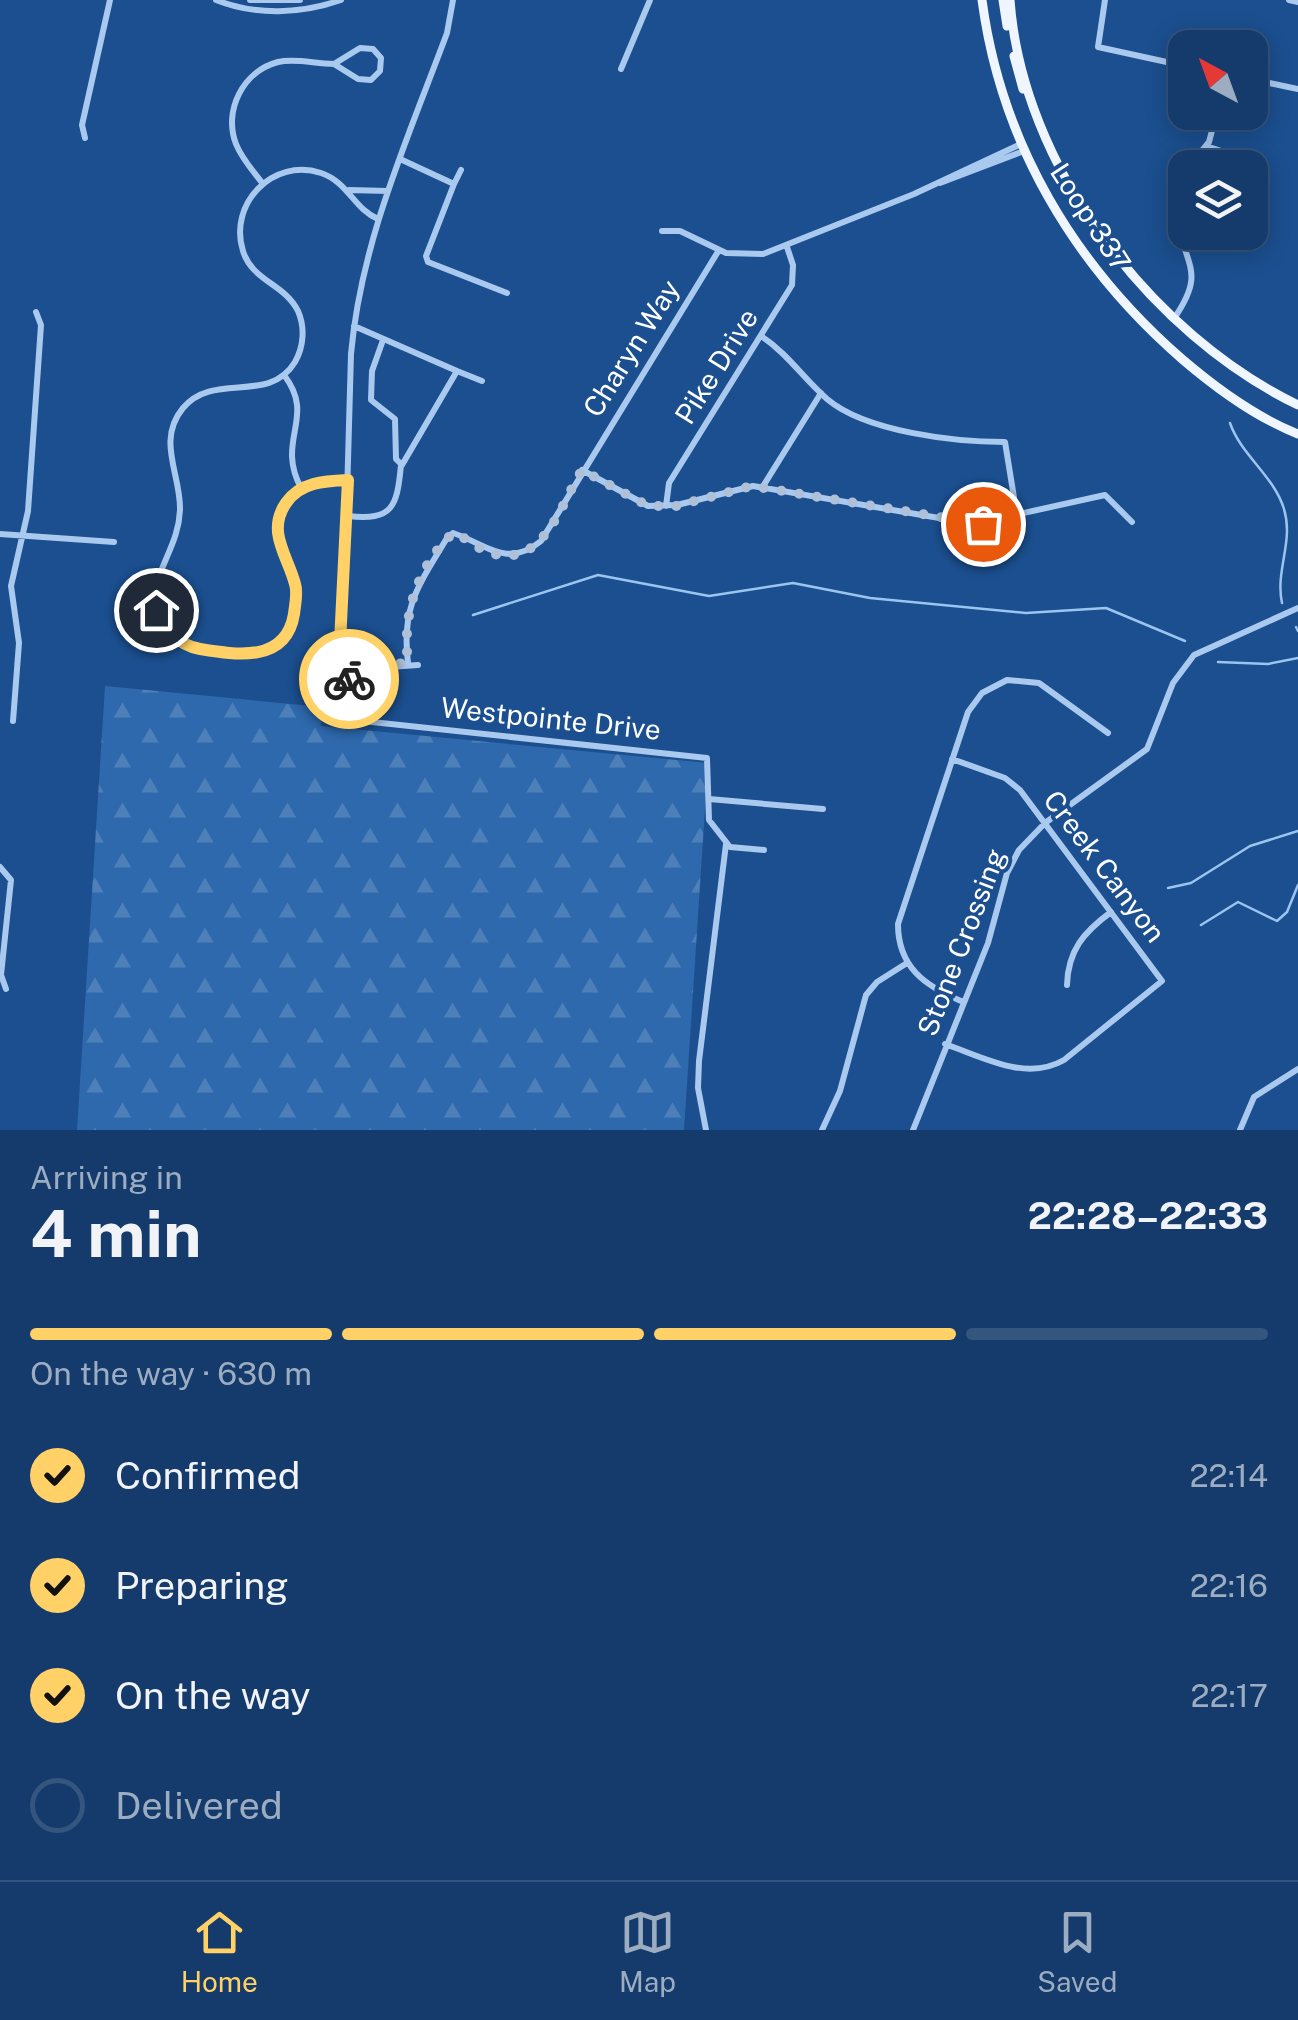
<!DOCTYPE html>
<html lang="en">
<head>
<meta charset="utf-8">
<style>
  body { margin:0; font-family:"Public Sans",sans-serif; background:#1d4271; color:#f1f3f6; height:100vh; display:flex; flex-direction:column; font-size:38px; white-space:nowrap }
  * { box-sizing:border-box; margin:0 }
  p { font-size:32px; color:#9dadc1 }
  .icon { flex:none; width:55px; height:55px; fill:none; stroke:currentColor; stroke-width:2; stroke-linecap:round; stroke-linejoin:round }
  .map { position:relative; height:1130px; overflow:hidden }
  .sheet { display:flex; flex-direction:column; background:#143b6b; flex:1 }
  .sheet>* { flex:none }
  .needle { width:65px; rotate:319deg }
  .tools { position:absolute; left:1168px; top:30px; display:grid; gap:20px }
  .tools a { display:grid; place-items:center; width:100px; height:100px; border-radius:20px; background:#143b6b; box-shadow:0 5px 25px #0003,0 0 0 2px #33557e; font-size:50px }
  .pin { position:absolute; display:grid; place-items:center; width:85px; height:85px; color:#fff; margin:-42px; border:5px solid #fff; border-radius:50%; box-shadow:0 2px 10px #0007 }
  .courier { position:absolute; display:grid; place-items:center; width:100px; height:100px; margin:-50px; border:8px solid #ffd166; border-radius:50%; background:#fff; color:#222; box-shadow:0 2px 12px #0007 }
  .overview em { font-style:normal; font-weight:700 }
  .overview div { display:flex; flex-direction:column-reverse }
  .overview { display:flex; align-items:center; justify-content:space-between; height:170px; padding:0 30px }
  h1 { font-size:65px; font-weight:700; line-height:75px }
  .bar { display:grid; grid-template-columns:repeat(4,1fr); gap:15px 10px; align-content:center; height:120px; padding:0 30px }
  .bar i { height:12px; border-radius:8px; background:#33557e }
  .bar .active { background:#ffd166 }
  .bar p { grid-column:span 4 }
  ol { padding:0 30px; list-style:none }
  li { display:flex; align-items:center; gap:30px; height:110px }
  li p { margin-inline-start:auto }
  li .icon { padding:10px; border-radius:50%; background:#ffd166; color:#111; stroke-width:4 }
  li:last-child { color:#9dadc1 }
  li i { width:55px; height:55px; border:5px solid #33557e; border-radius:50% }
  .tab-bar { display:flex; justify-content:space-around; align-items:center; height:140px; border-top:2px solid #33557e; background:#143b6b; font-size:28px; color:#9dadc1 }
  .tab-bar a { display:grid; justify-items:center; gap:5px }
  .tab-bar .active { color:#ffd166 }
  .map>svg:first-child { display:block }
</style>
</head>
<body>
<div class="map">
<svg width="1298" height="1130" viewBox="0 0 1298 1130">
  <defs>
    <pattern id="forest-firs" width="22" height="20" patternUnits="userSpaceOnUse" patternTransform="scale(2.5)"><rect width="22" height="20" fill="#2e69ad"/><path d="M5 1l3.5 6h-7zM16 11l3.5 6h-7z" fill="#4d80b9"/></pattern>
  </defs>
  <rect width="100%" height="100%" fill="#1b4f8f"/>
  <path fill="url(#forest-firs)" d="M105 686 322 707 321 726 708 763 684 1130H77Z"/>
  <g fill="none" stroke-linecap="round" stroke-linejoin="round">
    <path stroke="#9cc4f0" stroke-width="2.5" d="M1230 423C1241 455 1274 476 1284 509 1294 542 1275 570 1282 603
      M473 615 598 575 709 596 793 583 870 598 1026 613 1106 608 1185 641
      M1296 627 1298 631
      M1218 662 1268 664 1298 658
      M1168 888 1191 883 1250 846 1298 831
      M1201 925 1238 902 1277 921 1287 912 1298 885"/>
    <path stroke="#a9c9ee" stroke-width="6" d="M216 0C256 16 301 14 341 0
      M250 0H300
      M453 0 447 33C408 138 361 241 351 354L343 638 332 712 344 719 707 758 709 820 730 847 764 850
      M1105 0 1098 47 1185 66
      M1289 0 1298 2
      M360 48 373 49 381 58 380 71 371 80 358 79 334 64Z
      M621 69 650 0
      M1250 79 1298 89
      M85 138 82 125 110 0
      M1206 146 1243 158 1250 168
      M400 159 454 184 461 170
      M1188 168 1209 142 1217 112
      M940 183 1024 151
      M263 184C253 171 242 159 236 144 223 111 243 71 278 62 296 58 315 64 334 64
      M454 184 426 256 428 262 507 293
      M349 190 388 191
      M662 231H680L726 253 763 254 914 194 1021 144
      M1175 317C1206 271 1185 267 1178 221 1176 206 1181 189 1185 175
      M354 326 457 371 402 465 396 459 395 419 371 400 372 371 383 340
      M761 336C788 354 803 378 827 399 866 432 955 442 1005 442L1017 516
      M457 371 482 381
      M284 375C317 418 275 439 301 488
      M582 470 648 506 677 505 753 486 974 524 1105 495 1132 522
      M348 480C314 481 271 493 278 537 280 555 293 570 296 587 303 625 277 658 238 656 192 653 140 628 160 574 168 552 179 535 180 510 181 474 156 441 183 408 214 371 269 405 295 362 304 346 305 327 298 311 285 284 252 281 243 251 228 204 273 157 321 173 348 182 354 209 378 219
      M762 488 821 393
      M666 506 669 483 792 285 793 265 787 247
      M348 516C393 521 397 507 401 465
      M0 534 114 542
      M408 663C401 606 419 585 447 538L453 533C486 544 507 569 541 541L719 250
      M339 683 375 668 418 665
      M13 721 19 643 11 586 28 511 41 325 36 312
      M709 799 823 809
      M0 867 11 880 1 975 6 989
      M1067 985C1068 950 1084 932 1111 912
      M961 1001C925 986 898 967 898 924L968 712 982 693 1007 680 1039 683 1108 733
      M945 1044C983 1057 1026 1082 1064 1060L1162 981 1020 790 1005 778 952 759
      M706 1130 698 1088 699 1061 726 844
      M822 1130 840 1091 866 995 877 982 907 963
      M913 1130 988 943 1007 873 1019 850 1045 823 1147 749 1173 683 1194 655 1298 608
      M1240 1130 1254 1097 1298 1069"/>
    <path stroke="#f0f6ff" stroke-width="9" d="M982 0C1001 143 1074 265 1182 359 1217 389 1255 417 1298 434
      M1003 0 1007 26
      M1010 0C1022 166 1151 334 1298 405
      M1014 56 1023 89"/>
  </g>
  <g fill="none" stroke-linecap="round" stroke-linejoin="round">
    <path stroke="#afc1d8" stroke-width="10" stroke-dasharray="0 18" d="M349 679 375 668 408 662C402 616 417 566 453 533 466 537 475 547 487 552 543 572 560 505 582 470L648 506H676L752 486 983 524"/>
    <path stroke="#ffd166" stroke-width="12" d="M156 610C165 628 177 645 200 649 237 655 286 663 294 614 295 605 298 593 295 584 288 556 266 532 286 503 300 482 325 481 348 480L338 683 349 679"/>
  </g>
  <g text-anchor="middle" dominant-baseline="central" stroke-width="8" stroke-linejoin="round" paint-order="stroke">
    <g font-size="28" fill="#fff" stroke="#1b4f8f">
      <text transform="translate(1091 217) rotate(57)">Loop 337</text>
      <text transform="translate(631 348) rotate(-58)">Charyn Way</text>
      <text transform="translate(716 366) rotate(-58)">Pike Drive</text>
      <text transform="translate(551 718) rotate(6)">Westpointe Drive</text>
      <text transform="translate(1105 866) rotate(53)">Creek Canyon</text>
      <text transform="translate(961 942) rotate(-69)">Stone Crossing</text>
    </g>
  </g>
</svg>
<div class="tools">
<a><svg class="needle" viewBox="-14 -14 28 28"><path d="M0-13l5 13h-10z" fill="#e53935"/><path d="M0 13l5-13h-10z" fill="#9dadc1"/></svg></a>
<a><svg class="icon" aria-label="layers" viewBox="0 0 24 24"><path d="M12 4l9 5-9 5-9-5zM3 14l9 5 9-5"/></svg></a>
</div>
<div class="pin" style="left:983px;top:524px;background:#ea580c"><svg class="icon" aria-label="bag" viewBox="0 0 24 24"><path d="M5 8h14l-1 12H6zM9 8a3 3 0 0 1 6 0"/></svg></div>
<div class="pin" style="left:156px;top:610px;background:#1f2937"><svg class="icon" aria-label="home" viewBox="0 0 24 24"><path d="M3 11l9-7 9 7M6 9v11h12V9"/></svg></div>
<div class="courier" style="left:349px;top:679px"><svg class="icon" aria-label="bike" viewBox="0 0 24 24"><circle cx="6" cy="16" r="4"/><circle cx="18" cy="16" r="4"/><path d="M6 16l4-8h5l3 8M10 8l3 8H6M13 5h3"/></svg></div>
</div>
<section class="sheet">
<div class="overview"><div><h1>4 min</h1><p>Arriving in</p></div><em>22:28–22:33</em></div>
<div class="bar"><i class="active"></i><i class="active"></i><i class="active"></i><i></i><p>On the way · 630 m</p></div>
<ol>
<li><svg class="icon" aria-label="check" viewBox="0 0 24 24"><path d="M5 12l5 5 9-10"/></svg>Confirmed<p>22:14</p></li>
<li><svg class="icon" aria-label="check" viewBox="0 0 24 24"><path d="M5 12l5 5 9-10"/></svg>Preparing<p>22:16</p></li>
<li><svg class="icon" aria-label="check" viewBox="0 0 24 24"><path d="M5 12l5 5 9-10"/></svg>On the way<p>22:17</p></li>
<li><i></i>Delivered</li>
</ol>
</section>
<nav class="tab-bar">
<a class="active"><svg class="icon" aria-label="home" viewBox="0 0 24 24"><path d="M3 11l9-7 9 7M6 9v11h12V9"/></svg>Home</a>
<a><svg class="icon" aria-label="map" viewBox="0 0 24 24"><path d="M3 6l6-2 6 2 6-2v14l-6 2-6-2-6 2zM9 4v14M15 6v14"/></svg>Map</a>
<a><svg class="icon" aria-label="saved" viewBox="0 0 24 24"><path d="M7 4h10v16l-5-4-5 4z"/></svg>Saved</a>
</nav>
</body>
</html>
